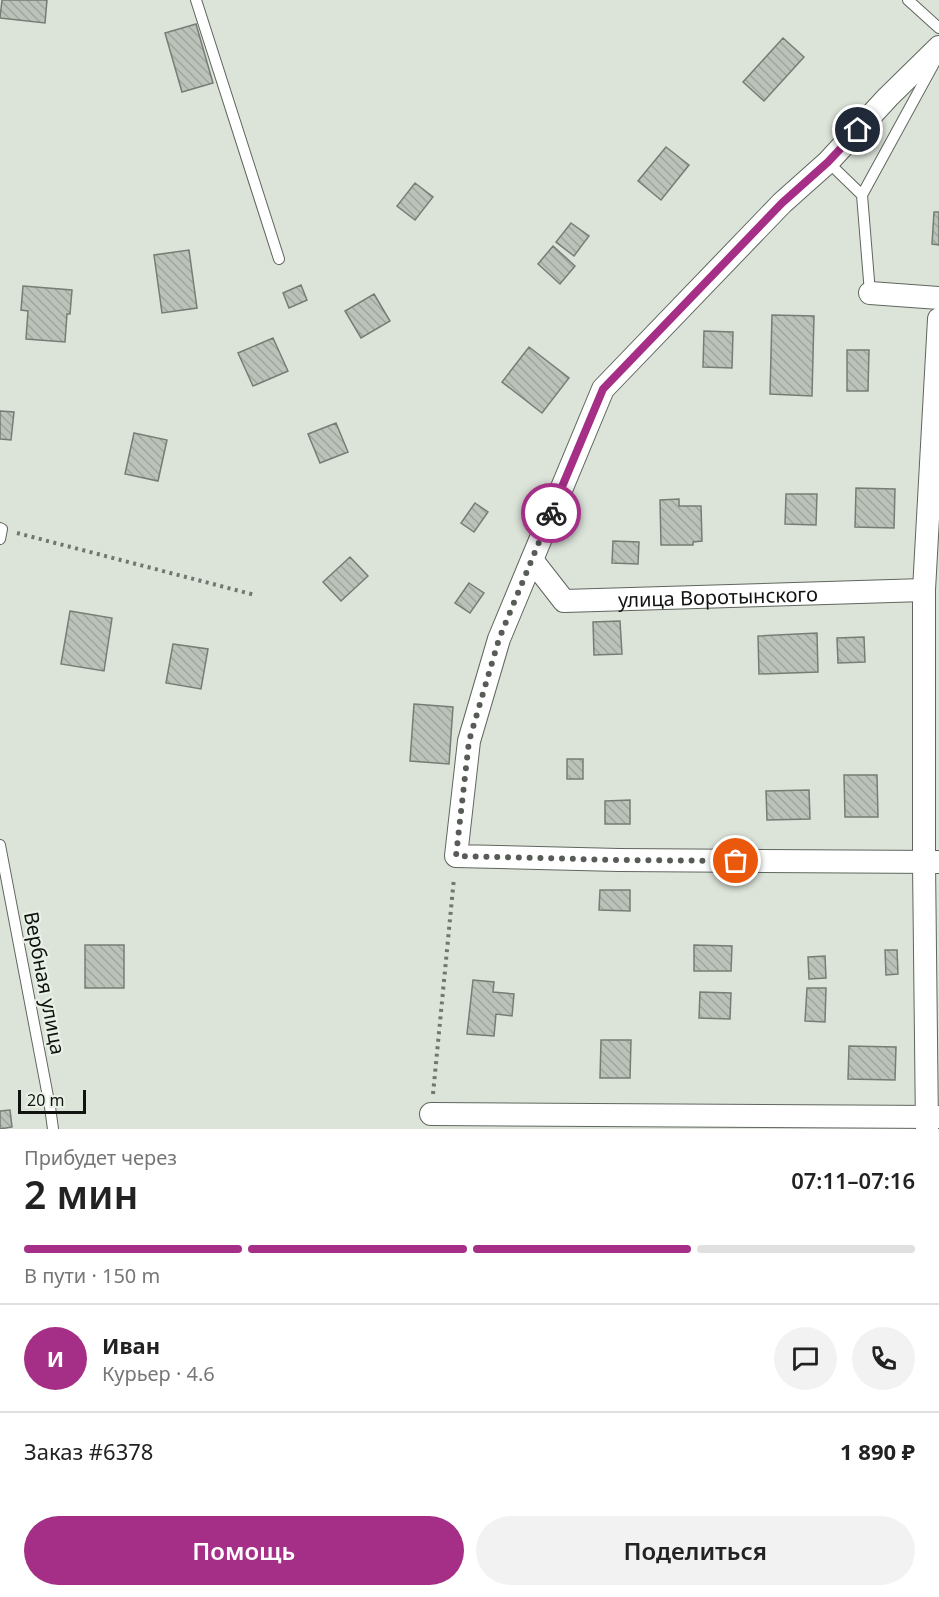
<!DOCTYPE html>
<html lang="ru">
<head>
<meta charset="utf-8">
<style>
  body { margin:0; font-family:"Noto Sans",sans-serif; background:#f2f2f2; color:#222; height:100vh; display:flex; flex-direction:column; font-size:22px; white-space:nowrap }
  * { box-sizing:border-box; margin:0 }
  p { font-size:20px; color:#767676 }
  .icon { flex:none; width:33px; height:33px; fill:none; stroke:currentColor; stroke-width:2; stroke-linecap:round; stroke-linejoin:round }
  .map { position:relative; height:1129px; overflow:hidden }
  .sheet { display:flex; flex-direction:column; background:#fff; flex:1 }
  .sheet>* { flex:none }
  .scale { position:absolute; left:18px; bottom:15px; width:68px; box-sizing:border-box; padding-left:6px; border:3px solid #101310; border-top:0; font-size:16px; line-height:21px; white-space:nowrap; color:#101310; -webkit-text-stroke:4px #e9f1e7; paint-order:stroke }
  .pin { position:absolute; display:grid; place-items:center; width:51px; height:51px; color:#fff; margin:-26px; border:3px solid #fff; border-radius:50%; box-shadow:0 2px 6px #0007 }
  .courier { position:absolute; display:grid; place-items:center; width:60px; height:60px; margin:-30px; border:4px solid #a52f87; border-radius:50%; background:#fff; color:#222; box-shadow:0 2px 8px #0007 }
  .headline em { font-style:normal; font-weight:600 }
  .headline div { display:flex; flex-direction:column-reverse }
  .headline { display:flex; align-items:center; justify-content:space-between; height:102px; padding:0 24px }
  h1 { font-size:39px; font-weight:600; line-height:45px }
  .bar { display:grid; grid-template-columns:repeat(4,1fr); gap:9px 6px; align-content:center; height:72px; padding:0 24px }
  .bar i { height:8px; border-radius:4px; background:#e0e0e0 }
  .bar .on { background:#a52f87 }
  .bar p { grid-column:span 4 }
  .line { display:flex; align-items:center; gap:15px; padding:0 24px; border-top:2px solid #e0e0e0 }
  .line div { flex:1 }
  .round { display:grid; place-items:center; flex:none; width:63px; height:63px; border-radius:32px; background:#f2f2f2 }
  .primary-button { display:flex; gap:12px; margin-top:auto; padding:12px 24px }
  .primary-button a { flex:1; height:69px; border-radius:36px; background:#a52f87; color:#fff; font-size:24px; font-weight:600; line-height:69px; text-align:center }
  .primary-button a+a { background:#f2f2f2; color:#222 }
  .map>svg:first-child { display:block }
</style>
</head>
<body>
<div class="map">
<svg width="939" height="1129" viewBox="0 0 939 1129">
  <defs>
    <pattern id="building-back-hatch" width="6" height="6" patternUnits="userSpaceOnUse" patternTransform="scale(1.5)"><rect width="6" height="6" fill="#bac2b9"/><path d="M-1 5l2 2M0 0l6 6M5-1l2 2" fill="none" stroke="#9fa69e"/></pattern>
  </defs>
  <rect width="100%" height="100%" fill="#dce4da"/>
  <path fill="url(#building-back-hatch)" stroke="#767d74" stroke-width="1.5" d="M2 0H47L45 23 0 18Z
    M196 24 213 83 182 92 165 33Z
    M783 38 804 57 764 101 743 82Z
    M666 147 689 165 661 200 638 181Z
    M415 183 433 197 415 220 397 206Z
    M934 212H939V245L932 244Z
    M571 223 589 236 574 256 556 242Z
    M553 246 575 266 560 284 538 264Z
    M189 250 197 308 162 313 154 255Z
    M301 285 307 300 289 308 283 293Z
    M23 286 72 290 70 314H67L65 342 26 339 28 311 21 310Z
    M374 294 390 321 361 338 345 311Z
    M772 315 814 316 812 396 770 394Z
    M704 331 733 332 732 368 703 367Z
    M273 338 288 371 253 386 238 353Z
    M529 347 569 378 542 413 502 382Z
    M847 350H869L868 391H847Z
    M0 411 14 412 11 440 0 439Z
    M336 423 348 452 320 463 308 434Z
    M134 433 167 440 158 481 125 474Z
    M856 488 895 489 894 528 855 527Z
    M786 494H817L816 525 785 524Z
    M679 499V506H701L702 541 693 542V545H661L660 500Z
    M475 503 488 512 474 532 461 523Z
    M613 541 639 542 638 564 612 563Z
    M350 557 368 576 341 601 323 582Z
    M469 583 484 593 470 613 455 603Z
    M70 611 112 618 104 671 61 664Z
    M620 621 622 654 594 655 593 622Z
    M817 633 818 672 759 674 758 636Z
    M864 637 865 662 838 663 837 638Z
    M173 644 208 649 201 689 166 683Z
    M414 704 453 707 449 764 410 761Z
    M567 759H583V779H567Z
    M844 775H877L878 817H845Z
    M809 790 810 819 767 820 766 791Z
    M630 800V824H605V801Z
    M600 890H630V911L599 910Z
    M85 945H124V988H85Z
    M694 945 732 946 731 971H694Z
    M885 950H897L898 974 886 975Z
    M825 956 826 978 809 979 808 957Z
    M473 980 494 982 493 992 514 994 512 1016 496 1014 494 1036 467 1034Z
    M807 988H826L825 1022 805 1021Z
    M700 992 731 993 730 1019 699 1018Z
    M601 1040H631L630 1078H600Z
    M849 1046 896 1047 895 1080 848 1079Z
    M10 1110 12 1127 0 1129V1111Z"/>
  <g fill="none" stroke-linecap="round" stroke-linejoin="round">
    <defs>
      <path id="service" d="M196 0 279 259
        M908 0 939 28
        M828 162 862 195 870 293
        M862 195 937 58
        M0 528 2 529 0 539
        M0 845 50 1107 53 1129"/>
      <g id="minor">
        <path d="M939 47 888 97 828 162 782 203 603 389 499 639 469 741 456 856 619 860 939 862"/>
        <path d="M870 293 939 298"/>
        <path id="s1" d="M532 560 564 601 924 590"/>
        <path d="M431 1114 939 1117"/>
        <path d="M927 1129 924 862V590L939 319"/>
      </g>
    </defs>
    <use href="#service" stroke="#5f665d" stroke-width="12"/>
    <use href="#minor" stroke="#5f665d" stroke-width="24"/>
    <path stroke="#717670" stroke-width="4" stroke-dasharray="3 4.5" stroke-linecap="butt" d="M17 533 255 595
      M433 1094 454 878"/>
    <use href="#service" stroke="#fff" stroke-width="10"/>
    <use href="#minor" stroke="#fff" stroke-width="22"/>
  </g>
  <g fill="none" stroke-linecap="round" stroke-linejoin="round">
    <path stroke="#575c57" stroke-width="6" stroke-dasharray="0 10.8" d="M551 513 499 639 469 741 456 856 619 860 736 861"/>
    <path stroke="#a52f87" stroke-width="8" d="M551 513 603 389 782 203 828 162 858 130"/>
  </g>
  <g text-anchor="middle" dominant-baseline="central" stroke-width="4.5" stroke-linejoin="round" paint-order="stroke">
    <g font-size="20" fill="#101310" stroke="#e9f1e7">
      <text stroke="none"><textPath href="#s1" startOffset="206">улица Воротынского</textPath></text>
      <text transform="translate(45 983) rotate(79)">Вербная улица</text>
    </g>
  </g>
</svg>
<div class="scale">20 m</div>
<div class="pin" style="left:736px;top:861px;background:#ea580c"><svg class="icon" aria-label="bag" viewBox="0 0 24 24"><path d="M5 8h14l-1 12H6zM9 8a3 3 0 0 1 6 0"/></svg></div>
<div class="pin" style="left:858px;top:130px;background:#1f2937"><svg class="icon" aria-label="home" viewBox="0 0 24 24"><path d="M3 11l9-7 9 7M6 9v11h12V9"/></svg></div>
<div class="courier" style="left:551px;top:513px"><svg class="icon" aria-label="bike" viewBox="0 0 24 24"><circle cx="6" cy="16" r="4"/><circle cx="18" cy="16" r="4"/><path d="M6 16l4-8h5l3 8M10 8l3 8H6M13 5h3"/></svg></div>
</div>
<section class="sheet">
<div class="headline"><div><h1>2 мин</h1><p>Прибудет через</p></div><em>07:11–07:16</em></div>
<div class="bar"><i class="on"></i><i class="on"></i><i class="on"></i><i></i><p>В пути · 150 m</p></div>
<div class="line" style="height:108px"><b class="round" style="background:#a52f87;color:#fff">И</b><div><b>Иван</b><p>Курьер · 4.6</p></div><a class="round"><svg class="icon" aria-label="chat" viewBox="0 0 24 24"><path d="M4 5h16v11H9l-5 4z"/></svg></a><a class="round"><svg class="icon" aria-label="phone" viewBox="0 0 24 24"><path d="M5 4h4l2 5-3 2q2 4 5 5l2-3 5 2v4C11 20 4 13 5 4z"/></svg></a></div>
<div class="line" style="height:78px"><div>Заказ #6378</div><b>1 890 ₽</b></div>
<div class="primary-button"><a>Помощь</a><a>Поделиться</a></div>
</section>
</body>
</html>
